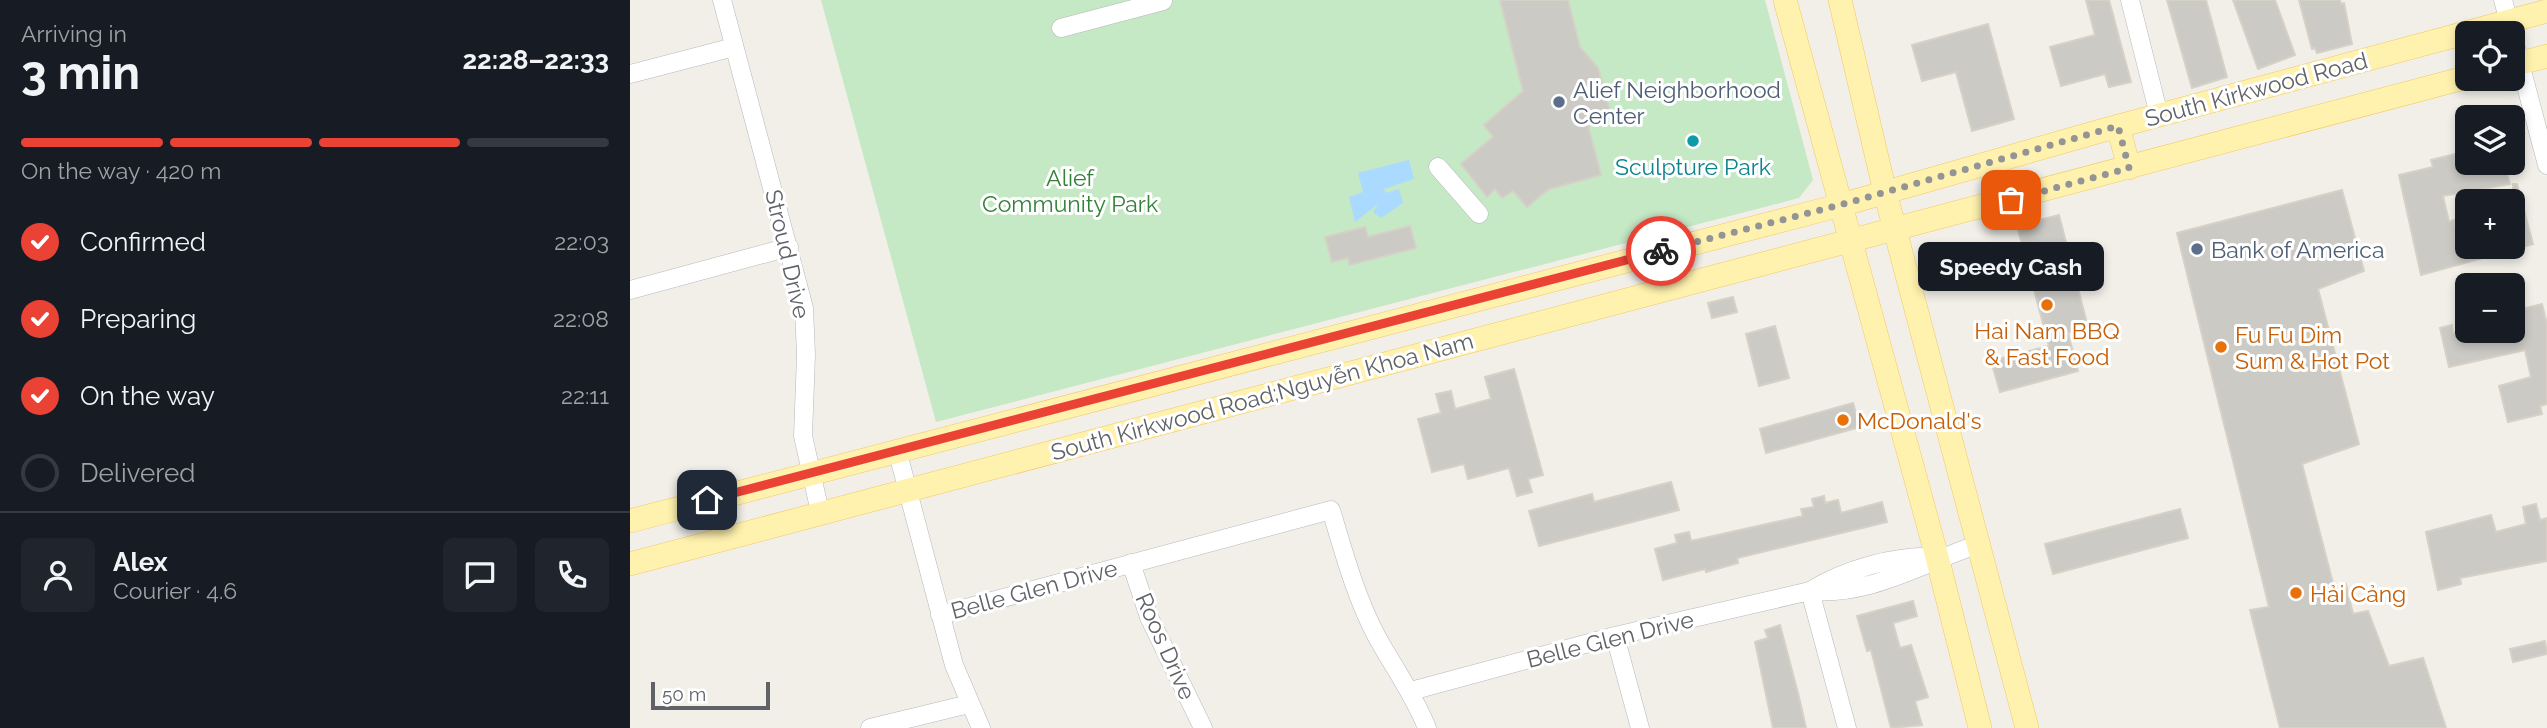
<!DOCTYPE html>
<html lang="en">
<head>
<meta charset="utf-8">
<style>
  body { margin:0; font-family:Raleway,sans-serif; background:#20242c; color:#f1f3f6; height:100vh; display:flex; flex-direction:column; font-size:26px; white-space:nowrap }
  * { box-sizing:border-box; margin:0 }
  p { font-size:23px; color:#9ea1a6 }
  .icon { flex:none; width:38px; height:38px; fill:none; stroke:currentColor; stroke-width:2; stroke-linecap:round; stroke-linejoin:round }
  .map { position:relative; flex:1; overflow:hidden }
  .side { display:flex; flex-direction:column; background:#171b24; width:630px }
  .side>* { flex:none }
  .controls { position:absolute; left:1825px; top:21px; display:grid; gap:14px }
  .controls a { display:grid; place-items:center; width:70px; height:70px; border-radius:10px; background:#171b24; box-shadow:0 4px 10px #0003; font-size:35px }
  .scale { position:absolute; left:21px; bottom:18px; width:119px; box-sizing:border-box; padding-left:7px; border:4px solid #5f6368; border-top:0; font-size:19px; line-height:24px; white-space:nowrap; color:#5f6368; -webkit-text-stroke:5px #fff; paint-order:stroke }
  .pin { position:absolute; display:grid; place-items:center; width:60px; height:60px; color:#fff; margin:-30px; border-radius:14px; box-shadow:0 4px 10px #0006 }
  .courier { position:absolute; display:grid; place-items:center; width:70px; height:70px; margin:-35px; border:5px solid #ea4335; border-radius:50%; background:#fff; color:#222; box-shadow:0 2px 9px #0007 }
  .bubble { position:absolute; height:49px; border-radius:10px; background:#171b24; box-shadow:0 4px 10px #0003; font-size:23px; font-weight:700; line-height:49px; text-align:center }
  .overview em { font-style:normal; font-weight:700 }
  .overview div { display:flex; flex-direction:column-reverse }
  .overview { display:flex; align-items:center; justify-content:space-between; height:119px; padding:0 21px }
  h1 { font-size:46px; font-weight:700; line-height:52px }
  .bar { display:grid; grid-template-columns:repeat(4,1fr); gap:10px 7px; align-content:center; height:84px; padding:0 21px }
  .bar i { height:9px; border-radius:5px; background:#363941 }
  .bar .selected { background:#ea4335 }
  .bar p { grid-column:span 4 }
  .line { display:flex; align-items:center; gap:18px; padding:0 21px; border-top:2px solid #363941 }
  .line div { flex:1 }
  .round { display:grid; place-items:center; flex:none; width:74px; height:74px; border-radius:10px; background:#20242c }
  ol { padding:0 21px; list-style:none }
  li { display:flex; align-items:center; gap:21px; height:77px }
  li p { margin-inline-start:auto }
  li .icon { padding:7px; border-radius:50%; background:#ea4335; color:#fff; stroke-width:4 }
  li:last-child { color:#9ea1a6 }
  li i { width:38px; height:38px; border:4px solid #363941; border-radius:50% }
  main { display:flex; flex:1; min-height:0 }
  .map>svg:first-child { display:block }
</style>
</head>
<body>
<main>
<section class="side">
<div class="overview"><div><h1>3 min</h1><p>Arriving in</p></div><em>22:28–22:33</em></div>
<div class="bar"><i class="selected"></i><i class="selected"></i><i class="selected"></i><i></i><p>On the way · 420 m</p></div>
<ol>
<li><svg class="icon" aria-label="check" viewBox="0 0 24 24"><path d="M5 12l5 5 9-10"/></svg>Confirmed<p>22:03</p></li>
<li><svg class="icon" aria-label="check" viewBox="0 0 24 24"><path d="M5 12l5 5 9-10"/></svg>Preparing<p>22:08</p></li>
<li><svg class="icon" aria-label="check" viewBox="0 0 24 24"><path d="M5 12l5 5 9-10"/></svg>On the way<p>22:11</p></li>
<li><i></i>Delivered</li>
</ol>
<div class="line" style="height:126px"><a class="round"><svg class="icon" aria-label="person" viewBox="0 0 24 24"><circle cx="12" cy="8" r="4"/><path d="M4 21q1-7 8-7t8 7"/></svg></a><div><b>Alex</b><p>Courier · 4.6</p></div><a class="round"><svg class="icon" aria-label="chat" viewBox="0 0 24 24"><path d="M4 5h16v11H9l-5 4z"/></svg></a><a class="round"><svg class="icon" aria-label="phone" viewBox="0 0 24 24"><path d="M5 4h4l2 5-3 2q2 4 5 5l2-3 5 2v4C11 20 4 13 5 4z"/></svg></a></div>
</section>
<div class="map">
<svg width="1917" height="728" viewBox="0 0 1917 728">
  <rect width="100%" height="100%" fill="#f1efe8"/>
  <path fill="#c5e8c5" d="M191 0H1135L1183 180 1169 198 306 422Z"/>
  <path fill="#aadaff" d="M779 160 784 179 754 189 756 193 769 189 773 203 751 218 743 212 749 203 725 222 719 197 733 192 728 173Z"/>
  <path fill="#cccac5" stroke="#d6d1c6" stroke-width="2" d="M870 0H938L950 47 968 68 980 112 956 118 971 175 919 189 897 207 883 191 872 198 865 189 857 197 831 164 863 137 854 125 893 91Z
    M1456 0H1479L1501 82 1479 87 1475 74 1431 86 1420 47 1465 35Z
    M1537 0H1576L1597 77 1562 88Z
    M1603 0H1645L1665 55 1628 69Z
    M1669 0H1710L1711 4 1714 3 1722 44 1687 53 1685 48 1682 49Z
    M1358 24 1384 119 1342 131 1326 72 1292 81 1282 45Z
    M1837 151 1838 163H1874L1880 184 1813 196 1819 222 1824 220 1825 226 1838 223V247H1878V251L1791 275 1769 175 1803 167 1801 160Z
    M1883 184H1887L1903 244 1883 250Z
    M1712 190 1734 271 1688 289 1729 444 1672 464 1704 587 1716 584 1723 614 1738 611 1759 666 1793 658 1816 728H1650L1620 610 1639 607 1547 233Z
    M1429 215 1458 327 1438 333 1448 371 1370 392 1361 361 1419 346 1387 226Z
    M780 226 786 248 719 265 718 258 702 262 695 237 735 227 738 237Z
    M1103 297 1107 312 1082 318 1078 303Z
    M1912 304 1917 324V404L1910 406 1912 414 1878 422 1869 386 1901 377 1895 350 1819 367 1810 328 1822 325 1823 333 1883 331V311Z
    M1145 326 1159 378 1129 386 1116 334Z
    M884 369 913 475 898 479 902 492 887 496 879 468 838 479 834 464 802 472 788 419 811 413 806 394 821 391 825 409 861 399 855 377Z
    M1223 403 1230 427 1136 453 1130 429Z
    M1041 482 1049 510 909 546 899 511 962 494 964 502Z
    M1194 496 1195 503 1208 500 1211 513 1252 502 1257 522 1107 558 1108 563 1076 572 1075 569 1033 580 1025 549 1047 543 1045 535 1059 532 1061 541 1173 516 1171 509 1184 507 1182 499Z
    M1906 504 1910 520 1917 518V561L1830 578 1831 584 1808 590 1796 532 1861 515 1866 532 1896 524 1893 507Z
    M1550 509 1558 538 1423 574 1415 544Z
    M1283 601 1287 616 1263 623 1270 648 1281 645 1298 697 1285 701 1292 725 1261 728 1241 650 1237 651 1227 616Z
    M1150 625 1169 697 1176 728H1143L1125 642 1138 638 1135 630Z
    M1915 641 1917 654 1883 662 1880 649Z"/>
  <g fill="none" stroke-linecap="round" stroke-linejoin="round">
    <defs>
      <path id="minor" d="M92 0 174 308 176 355 173 436 190 512
        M1500 0 1529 115
        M1873 0 1882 33
        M431 28 533 1
        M1883 37 1917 165
        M0 74 104 47
        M808 167 849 214
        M0 290 159 247
        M267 450 324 665 351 728
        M501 563 519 617 573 728
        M1180 591 1217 728
        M1180 591C1216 569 1265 555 1307 557
        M310 615 701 510C714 553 726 598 747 637 764 668 784 695 797 728
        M985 636 1010 728
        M781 691 985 636 1180 591C1242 596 1293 562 1350 544
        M240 728 339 704"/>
      <path id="major" d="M1155 0 1307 557 1350 728
        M1210 0 1255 192 1397 728
        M1883 65 1917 56
        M1488 126 1499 168
        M0 521 1211 205 1474 130 1917 11
        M0 564 1838 77"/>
    </defs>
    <use href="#minor" stroke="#b5b8bc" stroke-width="19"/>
    <use href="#major" stroke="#f2c960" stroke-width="24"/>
    <use href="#minor" stroke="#fff" stroke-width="18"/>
    <use href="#major" stroke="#fff2af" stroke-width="23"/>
  </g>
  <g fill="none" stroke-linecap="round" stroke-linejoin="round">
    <path stroke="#929495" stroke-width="7" stroke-dasharray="0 12.6" d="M1031 251 1210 205 1488 126 1499 168 1381 200"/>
    <path stroke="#ea4335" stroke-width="9" d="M77 500 1031 251"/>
  </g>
  <g fill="#5c6f8a" stroke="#fff" stroke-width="2.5">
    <circle cx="929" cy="102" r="7"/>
    <circle cx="1567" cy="249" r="7"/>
  </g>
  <circle fill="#0f9aa8" stroke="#fff" stroke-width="2.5" cx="1063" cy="141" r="7"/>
  <g fill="#e8710a" stroke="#fff" stroke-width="2.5">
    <circle cx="1417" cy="305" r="7"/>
    <circle cx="1591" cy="347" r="7"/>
    <circle cx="1213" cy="420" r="7"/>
    <circle cx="1666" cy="593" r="7"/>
  </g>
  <g text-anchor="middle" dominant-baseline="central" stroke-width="6" stroke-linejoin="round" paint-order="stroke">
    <g font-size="23" fill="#4e5e75" stroke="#fff" text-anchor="start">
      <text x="943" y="89">Alief Neighborhood<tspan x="943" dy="26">Center</tspan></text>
      <text x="1581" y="249">Bank of America</text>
    </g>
    <g font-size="23" fill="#5f6368" stroke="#fff">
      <text transform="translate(1626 89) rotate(-15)">South Kirkwood Road</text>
      <text transform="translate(158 254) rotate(77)">Stroud Drive</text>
      <text transform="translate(632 396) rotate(-15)">South Kirkwood Road;Nguyễn Khoa Nam</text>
      <text transform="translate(404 589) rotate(-15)">Belle Glen Drive</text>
      <text transform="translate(980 639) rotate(-14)">Belle Glen Drive</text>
      <text transform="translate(536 646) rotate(66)">Roos Drive</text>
    </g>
    <g font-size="23" fill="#0d838f" stroke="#fff">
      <text x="1063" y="166">Sculpture Park</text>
    </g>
    <g font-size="23" fill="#348238" stroke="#fff">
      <text x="440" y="177">Alief<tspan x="440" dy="26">Community Park</tspan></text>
    </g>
    <g font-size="23" fill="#c56008" stroke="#fff" text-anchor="start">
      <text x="1417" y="330" text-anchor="middle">Hai Nam BBQ<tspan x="1417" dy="26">&amp; Fast Food</tspan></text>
      <text x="1605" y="334">Fu Fu Dim<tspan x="1605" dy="26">Sum &amp; Hot Pot</tspan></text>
      <text x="1227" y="420">McDonald's</text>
      <text x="1680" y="593">Hải Cảng</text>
    </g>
  </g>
</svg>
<div class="controls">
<a><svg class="icon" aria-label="locate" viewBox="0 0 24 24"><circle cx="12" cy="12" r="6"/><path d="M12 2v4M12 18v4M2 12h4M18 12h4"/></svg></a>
<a><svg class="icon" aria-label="layers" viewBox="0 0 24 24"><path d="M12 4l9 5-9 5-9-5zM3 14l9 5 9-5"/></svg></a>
<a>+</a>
<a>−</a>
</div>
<div class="scale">50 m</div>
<div class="pin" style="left:1381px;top:200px;background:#ea580c"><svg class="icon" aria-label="bag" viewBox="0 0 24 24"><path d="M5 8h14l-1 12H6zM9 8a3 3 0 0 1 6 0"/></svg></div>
<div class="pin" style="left:77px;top:500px;background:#1f2937"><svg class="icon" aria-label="home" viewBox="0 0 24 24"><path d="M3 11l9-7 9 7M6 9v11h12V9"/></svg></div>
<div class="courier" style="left:1031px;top:251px"><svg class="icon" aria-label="bike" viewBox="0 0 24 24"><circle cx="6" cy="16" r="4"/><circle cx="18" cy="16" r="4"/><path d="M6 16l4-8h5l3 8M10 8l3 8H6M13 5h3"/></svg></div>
<div class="bubble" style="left:1288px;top:242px;width:186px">Speedy Cash</div>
</div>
</main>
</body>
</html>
